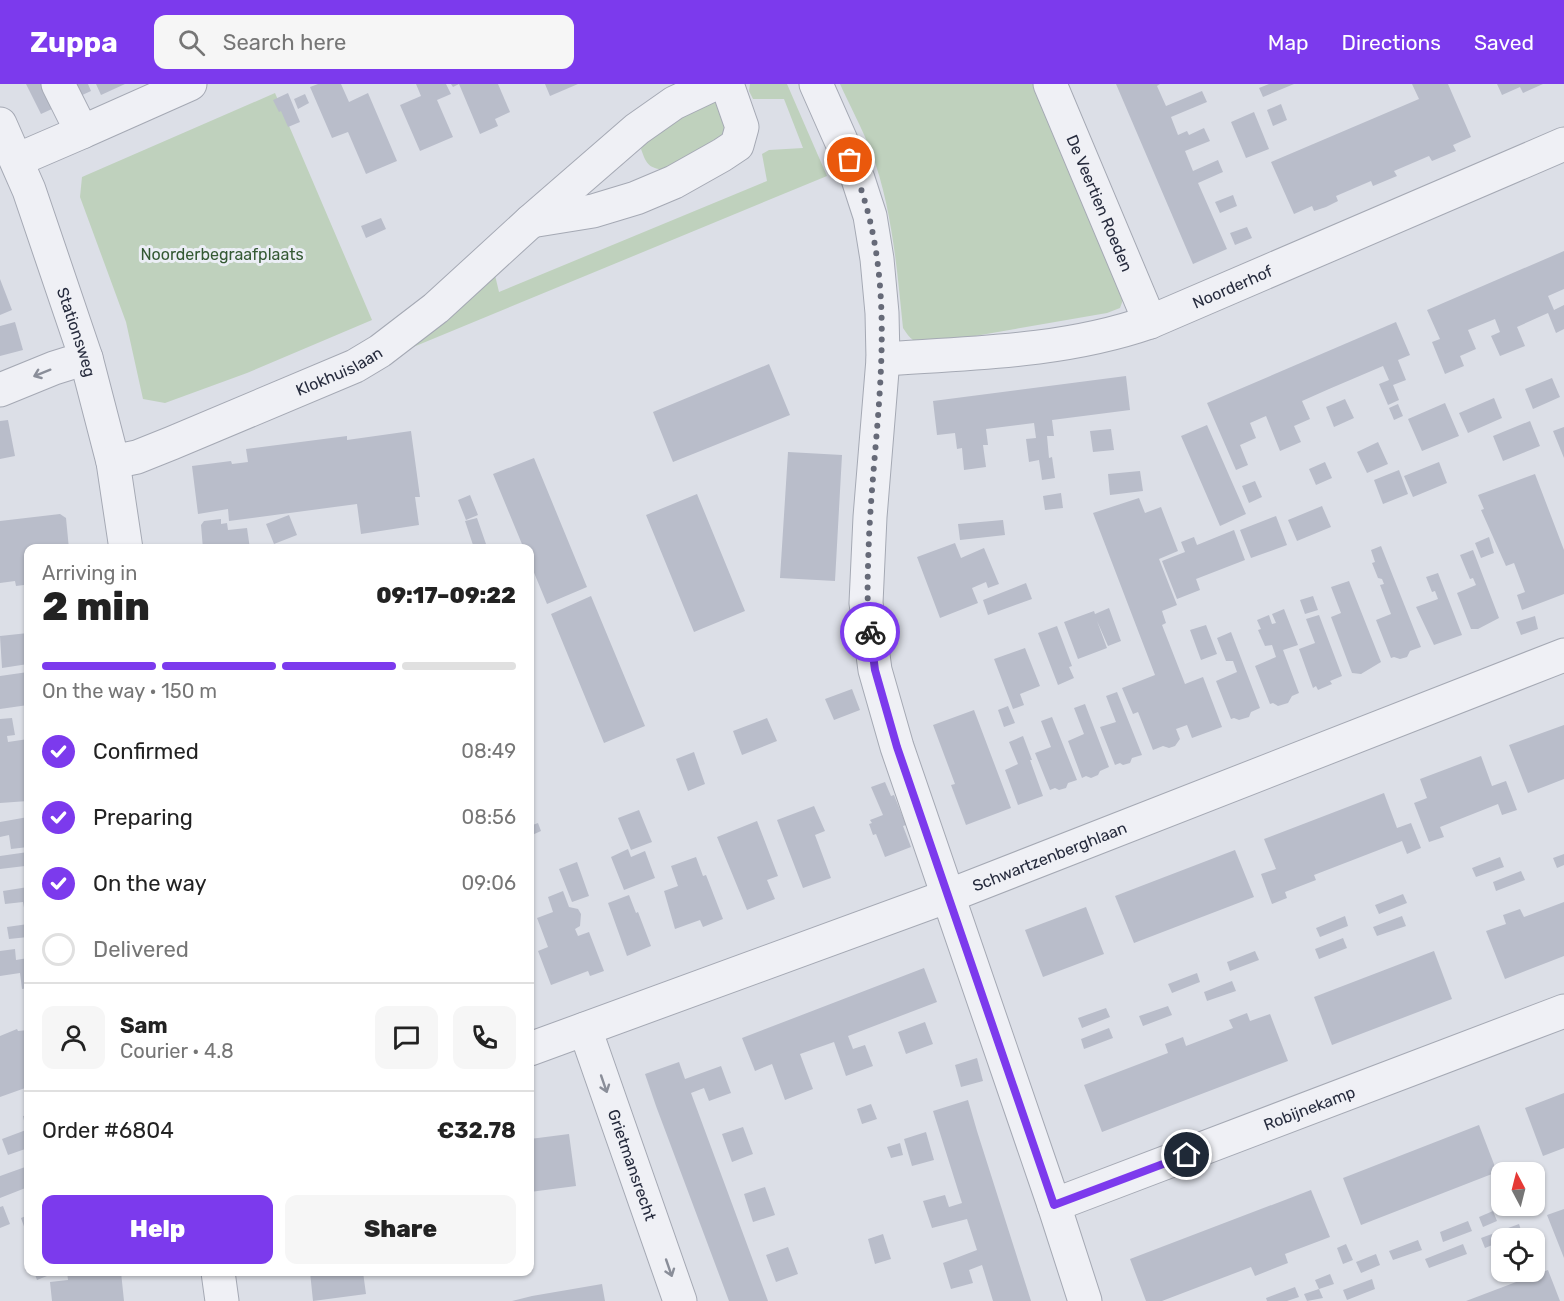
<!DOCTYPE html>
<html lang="en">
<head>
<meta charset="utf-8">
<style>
  body { margin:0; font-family:Rubik,sans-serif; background:#f6f6f6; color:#222; height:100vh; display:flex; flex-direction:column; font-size:22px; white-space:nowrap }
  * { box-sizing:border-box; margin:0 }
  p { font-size:20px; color:#767676 }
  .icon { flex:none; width:33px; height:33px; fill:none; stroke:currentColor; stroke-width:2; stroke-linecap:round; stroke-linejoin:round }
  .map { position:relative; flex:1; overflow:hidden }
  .sheet { position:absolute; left:24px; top:460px; width:510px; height:732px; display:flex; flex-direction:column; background:#fff; border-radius:12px; box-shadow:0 2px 4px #0004 }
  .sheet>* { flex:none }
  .needle { width:39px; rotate:353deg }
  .controls { position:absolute; left:1491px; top:1078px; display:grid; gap:12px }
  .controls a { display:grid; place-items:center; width:54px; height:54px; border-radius:12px; background:#fff; box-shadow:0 2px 4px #0004; font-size:30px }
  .pin { position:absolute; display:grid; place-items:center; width:51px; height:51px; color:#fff; margin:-26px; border:3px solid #fff; border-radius:50%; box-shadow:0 2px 6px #0007 }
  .courier { position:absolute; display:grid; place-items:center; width:60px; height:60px; margin:-30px; border:4px solid #7c3aed; border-radius:50%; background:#fff; color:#222; box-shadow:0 2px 8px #0007 }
  .headline em { font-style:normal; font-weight:800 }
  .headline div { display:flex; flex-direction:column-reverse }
  .headline { display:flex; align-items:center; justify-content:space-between; height:102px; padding:0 18px }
  h1 { font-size:39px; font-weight:800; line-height:45px }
  .bar { display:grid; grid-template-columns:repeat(4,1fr); gap:9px 6px; align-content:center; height:72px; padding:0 18px }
  .bar i { height:8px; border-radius:4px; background:#e0e0e0 }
  .bar .on { background:#7c3aed }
  .bar p { grid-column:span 4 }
  .line { display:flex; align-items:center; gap:15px; padding:0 18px; border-top:2px solid #e0e0e0 }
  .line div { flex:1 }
  .round { display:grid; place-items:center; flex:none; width:63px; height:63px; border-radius:12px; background:#f6f6f6 }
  ol { padding:0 18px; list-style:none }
  li { display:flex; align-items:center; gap:18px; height:66px }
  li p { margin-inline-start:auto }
  li .icon { padding:6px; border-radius:50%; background:#7c3aed; color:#fff; stroke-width:4 }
  li:last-child { color:#767676 }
  li i { width:33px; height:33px; border:3px solid #e0e0e0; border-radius:50% }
  .action { display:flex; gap:12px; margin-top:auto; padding:12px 18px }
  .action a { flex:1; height:69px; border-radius:12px; background:#7c3aed; color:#fff; font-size:24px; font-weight:800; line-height:69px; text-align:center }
  .action a+a { background:#f6f6f6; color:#222 }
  header { display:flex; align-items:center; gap:36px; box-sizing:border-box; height:84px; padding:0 30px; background:#7c3aed; color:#fff }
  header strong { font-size:28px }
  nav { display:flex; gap:33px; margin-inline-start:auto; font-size:21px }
  .search { width:420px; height:54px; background:#f6f6f6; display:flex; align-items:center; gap:15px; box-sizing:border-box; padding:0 21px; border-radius:12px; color:#767676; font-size:22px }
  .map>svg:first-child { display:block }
</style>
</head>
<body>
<header>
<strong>Zuppa</strong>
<div class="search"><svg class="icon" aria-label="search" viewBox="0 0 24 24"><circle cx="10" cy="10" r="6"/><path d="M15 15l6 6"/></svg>Search here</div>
<nav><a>Map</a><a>Directions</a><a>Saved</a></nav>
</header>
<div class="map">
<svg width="1564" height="1217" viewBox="0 0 1564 1217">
  <rect width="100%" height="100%" fill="#dcdfe7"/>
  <path fill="#bfd1bd" d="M750 0H787L827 92 406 266 494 187 499 208 767 97 762 70 769 66 803 64 784 15H753L749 7Z
    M840 0H1034L1124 213 1120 224 1107 229 929 260C915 260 910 255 903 244 897 185 892 123 871 67 862 44 850 22 840 0Z
    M275 9 372 236 247 289 165 319 143 315 126 238 80 113 82 93Z
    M719 15 727 38 725 53 664 86C648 84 646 79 641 65L649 50Z"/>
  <path fill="#b9bdca" d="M26 0H88L91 7 41 30Z
    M96 0H125L101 11Z
    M318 0H341L349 18 368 9 397 77 366 90 348 48 332 54 310 3Z
    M416 0H446L451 10 437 16 453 53 420 67 400 21 421 12Z
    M451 0H498L510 28 495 35 498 42 480 50 459 0 453 3Z
    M545 0H578L550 12Z
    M1116 0H1160L1157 2 1166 22 1202 7 1207 18 1171 33 1178 51 1187 47 1189 51 1204 44 1210 57 1185 67 1193 87 1218 76 1223 88 1198 99 1227 165 1193 180Z
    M1269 0H1294L1263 13 1259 4Z
    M1412 0H1448L1471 53 1453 61 1456 67 1432 77 1429 72 1394 87 1397 92 1373 102 1371 97 1336 112 1338 117 1326 123 1314 127 1312 122 1294 130 1271 78 1419 15Z
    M1497 0H1543L1523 9 1520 3 1502 11Z
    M288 9 300 38 288 43 281 27 279 28 273 16Z
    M305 10 309 19 298 25 294 15Z
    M1281 20 1287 36 1273 42 1267 26Z
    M1254 28 1269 65 1246 74 1231 38Z
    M1233 111 1237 122 1220 129 1215 118Z
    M381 134 386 145 366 154 361 142Z
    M1247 143 1252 154 1235 161 1230 149Z
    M1564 167V205L1548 212 1554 226 1564 221V245L1556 249 1548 229 1517 243 1525 262 1500 272 1491 252 1500 248 1495 235 1468 246 1476 265 1460 272 1464 282 1445 290 1432 258 1440 255 1427 226Z
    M0 195 12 226 0 231Z
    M15 238 23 266 0 272V242Z
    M1396 238 1410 271 1398 276 1406 296 1393 301 1399 316 1388 321 1379 300 1389 296 1383 282 1329 305 1302 317 1310 335 1294 342 1301 358 1280 367 1266 332 1250 339 1256 354 1240 361 1248 381 1236 386 1207 319Z
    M769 280 790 331 673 378 653 328Z
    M1126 292 1130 326 1052 336 1054 352H1047L1049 374 1052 373 1055 394 1042 396 1039 376 1029 378 1026 355 1036 354 1034 339 986 345 988 361H983L986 383 964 386 962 364 957 365 955 349 937 351 933 317Z
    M1552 294 1560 313 1533 325 1525 305Z
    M1494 314 1502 334 1468 349 1459 329Z
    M1345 315 1354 334 1334 343 1326 323Z
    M1445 319 1459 352 1422 367 1408 335Z
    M1398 320 1403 332 1394 336 1389 324Z
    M8 336 15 372 0 375V337Z
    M1530 337 1540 362 1503 377 1493 352Z
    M1207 341 1246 430 1220 442 1181 352Z
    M1564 343V374L1553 347Z
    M1111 345 1114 366 1093 368 1090 347Z
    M411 347 420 413H415L419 441 361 450 357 420 229 437 228 425 198 430 192 382 231 377 232 380 248 378 246 365 347 352V356Z
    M1378 358 1388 380 1367 389 1357 368Z
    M788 368 842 371 835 497 780 494Z
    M534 374 587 503 547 520 530 479V465H524L493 390Z
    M1325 378 1332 394 1316 401 1309 385Z
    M1439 378 1447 399 1413 413 1404 392Z
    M1399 386 1408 410 1383 420 1374 396Z
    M1140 387 1143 407 1110 411 1108 390Z
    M1535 390 1564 466V510L1522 526 1517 511 1525 508 1514 479 1506 482 1481 426 1484 425 1478 411Z
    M1255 397 1262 413 1249 419 1242 402Z
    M1061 409 1063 424 1045 426 1043 412Z
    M697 410 745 527 694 548 646 431Z
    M470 411 478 431 466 436 458 416Z
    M1139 414 1145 429 1161 423 1178 467 1159 475 1177 521 1162 527 1166 539 1162 541 1185 600 1203 593 1222 643 1192 654 1187 641 1176 645 1180 655 1175 662 1169 664 1163 662 1153 666 1138 628 1133 630 1122 604 1155 591 1093 429Z
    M1322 422 1331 443 1297 457 1288 436Z
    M60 430 66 434 69 465H28V512H25L24 501 16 502 15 497 0 499V437Z
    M289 431 297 451 274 460 266 440Z
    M1276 432 1287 461 1251 474 1240 446Z
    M477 434 486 460 474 464 465 437Z
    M221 435V440L227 439 228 446 247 444 250 465H203L201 441 204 437Z
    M1003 436 1005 451 960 456 958 440Z
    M1234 446 1245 476 1196 495 1200 506 1177 515 1162 477 1185 468 1181 458 1194 453 1197 461Z
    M1489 453 1494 469 1481 474 1475 459Z
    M955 459 961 474 984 464 999 500 988 504 986 498 972 504 978 519 940 534 917 473Z
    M1381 462 1421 563 1410 567 1407 573 1400 575 1394 573 1391 574 1376 536 1391 530 1380 501 1384 500 1382 495 1378 494 1372 479 1375 478 1371 466Z
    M1473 466 1499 534 1478 545H1471L1457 509 1476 501 1473 494 1470 495 1460 471Z
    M1438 489 1462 551 1434 561 1416 523 1438 515 1435 507 1432 508 1426 493Z
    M1349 497 1381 578 1361 590 1352 589 1331 533 1341 529 1331 503Z
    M1026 499 1032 515 988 531 983 516Z
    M591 512 645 642 604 659 551 530Z
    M1313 512 1318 526 1305 530 1300 516Z
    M1109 524 1121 557 1108 562 1097 537 1107 564 1078 575 1064 538 1094 527 1095 530Z
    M1284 525 1298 561 1283 566 1299 609 1292 612 1288 619 1278 622 1273 619 1270 620 1255 582 1276 573 1272 561 1265 562 1258 546 1261 545 1257 536 1269 531 1272 540 1276 539 1272 530Z
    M1319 531 1342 592 1330 597 1332 600 1318 606 1316 602 1313 604 1299 565 1315 559 1306 535Z
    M1535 532 1538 545 1521 551 1516 538Z
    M1206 541 1217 570 1201 576 1190 546Z
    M1057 542 1072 582 1069 583 1074 594 1058 601 1038 549Z
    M1231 548 1260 624 1251 628 1249 633 1239 636 1234 634 1231 635 1216 597 1237 588 1233 577H1226L1217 554Z
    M28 549V580L2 584 0 552Z
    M1025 564 1040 602 1020 610 1024 621 1013 625 994 575Z
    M28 588V621L0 625V592Z
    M852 605 860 626 834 636 825 615Z
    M1117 608 1142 671 1132 674 1130 679 1123 681 1120 679 1115 681 1100 643 1116 638 1106 612Z
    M1085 620 1109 683 1100 687 1098 691 1091 694 1086 692 1082 694 1068 657 1084 650 1074 624Z
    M1008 622 1015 639 1004 643 998 626Z
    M974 626 1011 724 966 741 951 701 955 700 933 641Z
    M1052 633 1077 696 1068 699 1066 704 1059 706 1055 704 1050 706 1035 669 1051 663 1041 637Z
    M12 634 15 651 7 652 8 658 28 655V717L0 719V635Z
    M767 634 777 657 742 671 733 647Z
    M1564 641V695L1528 709 1509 661Z
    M1023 652 1032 676H1030L1043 712 1018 721 1005 686 1018 680 1009 658Z
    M694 668 705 700 688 707 676 675Z
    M1481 672 1492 702 1506 697 1517 726 1502 731 1498 720 1440 743 1444 753 1429 758 1414 719 1427 714 1420 695Z
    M885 698 891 712 894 711 906 741 903 742 911 763 885 773 876 750 873 751 869 740 872 739 870 736 883 731 871 703Z
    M1384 709 1397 744 1411 739 1421 764 1407 770 1402 757 1314 791 1316 796 1285 808 1287 814 1272 820 1261 790 1276 785 1264 755Z
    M814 722 825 747 815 751 831 794 803 804 777 736Z
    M639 726 652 758 631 766 618 734Z
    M28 733V763L11 765 9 751 0 753V738Z
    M757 737 778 792 767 796 775 815 747 826 717 753Z
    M538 739 541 747 530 752V742Z
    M628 765 631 773 645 767 655 794 624 806 611 773Z
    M1235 766 1254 813 1134 859 1115 812Z
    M28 768V796L25 782 0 785V772Z
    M1564 770V781L1557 784 1553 774Z
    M696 773 703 792 706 791 723 835 703 843 700 836 675 845 664 807 678 802 671 782Z
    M1500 773 1504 783 1476 793 1472 784Z
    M577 778 589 812 572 818 559 785Z
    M1521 787 1525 796 1496 807 1493 798Z
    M28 803V834L26 835 23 818 5 820 3 807Z
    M563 807 569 823 578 825 581 830 580 842 575 845 578 852 589 848 604 887 590 892 588 887 551 901 538 867 548 863 537 834 553 828 548 813Z
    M1403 810 1407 819 1379 830 1375 821Z
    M629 811 636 829 638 828 651 862 627 872 608 819Z
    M1564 818V872L1505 895 1486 847 1506 840 1503 831 1520 825 1524 833Z
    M1086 823 1104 870 1043 893 1025 846Z
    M1345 832 1348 842 1320 853 1316 844Z
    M1402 832 1406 842 1377 852 1373 843Z
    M28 840V853L9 855 7 843Z
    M1343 854 1347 864 1319 875 1315 865Z
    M15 865 16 876 28 874V904L22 905 20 889 0 892V867Z
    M1255 867 1259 876 1230 887 1227 878Z
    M1434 867 1452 915 1332 961 1314 913Z
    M924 884 937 918 848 952 853 965 865 961 873 982 846 992 834 958 800 970 813 1005 785 1016 772 980 755 987 742 954Z
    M1197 889 1200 898 1172 909 1168 900Z
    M1232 897 1236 907 1207 917 1204 908Z
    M1168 922 1172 931 1143 942 1139 932Z
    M1106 924 1110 933 1082 944 1078 934Z
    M1247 929 1250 937 1270 930 1288 977 1102 1048 1084 1001 1168 969 1165 960 1183 953 1186 962 1233 944 1229 936Z
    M925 938 933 960 906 970 898 948Z
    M1109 944 1113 954 1084 965 1081 955Z
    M17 945 18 947 28 946V1003L0 1013V952Z
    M977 974 983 997 961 1003 955 981Z
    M679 978 685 995 721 982 731 1009 709 1017 704 1004 691 1009 768 1217H729L656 1022 645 990Z
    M1564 1009V1064L1543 1072 1525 1024Z
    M968 1016 977 1047 1031 1217H993L982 1181 969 1186 973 1199 951 1205 943 1179 977 1166 967 1135 932 1144 923 1117 945 1111 949 1123 962 1119 933 1027Z
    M871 1020 877 1035 862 1040 857 1025Z
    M28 1031V1064L8 1071 2 1055 26 1046 23 1032Z
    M1479 1041 1497 1088 1361 1141 1343 1094Z
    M743 1043 753 1070 732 1078 722 1050Z
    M926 1048 934 1076 912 1082 904 1055Z
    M569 1050 576 1102 530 1108V1055Z
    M900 1059 903 1071 891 1074 887 1063Z
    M28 1082V1103L0 1114V1092Z
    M765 1103 775 1131 753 1138 744 1110Z
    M1311 1106 1330 1153 1285 1170 1288 1179 1255 1192 1251 1183 1162 1217H1146L1130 1175Z
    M3 1122 10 1140 0 1144V1123Z
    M1564 1125V1174L1547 1131Z
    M1493 1127 1497 1137 1483 1143 1479 1133Z
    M28 1131V1154L21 1134Z
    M1468 1137 1472 1147 1443 1158 1440 1148Z
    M1519 1140 1522 1149 1502 1155V1157L1485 1164 1481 1154Z
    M883 1150 891 1175 875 1180 868 1155Z
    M1418 1156 1422 1166 1393 1176 1389 1167Z
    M1346 1160 1353 1176 1343 1180 1337 1164Z
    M1463 1160 1467 1170 1429 1184 1425 1175Z
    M788 1163 798 1190 776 1198 766 1171Z
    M1376 1170 1380 1181 1361 1189 1356 1178Z
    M1548 1186 1560 1217H1466Z
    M34 1188H57L37 1196Z
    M67 1188H121L124 1217H52L50 1198 68 1196Z
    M310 1188H363L366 1210 313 1217Z
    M1330 1190 1334 1200 1319 1205 1315 1196Z
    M1372 1195 1375 1205 1347 1216 1343 1206Z
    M602 1200 605 1217H512L532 1212Z
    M1295 1203 1299 1213 1287 1217H1267L1266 1214Z
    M1319 1205 1323 1214 1307 1217 1304 1210Z"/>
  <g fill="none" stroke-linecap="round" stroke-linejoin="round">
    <defs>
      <g id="minor">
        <path d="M816 0 858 95 870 132 877 175 882 229 883 275 870 433 866 519 875 586 897 663 1054 1121 1085 1217"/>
        <path id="s1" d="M1050 0 1150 238"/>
        <path id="s2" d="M0 40 29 106 86 274 113 378 126 465"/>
        <path d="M82 48 190 0"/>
        <path d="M17 76 82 48 58 0"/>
        <path d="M531 137 593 127 636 114 674 98 722 71 737 61 742 43 727 0"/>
        <path id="s3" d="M883 275C972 269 1064 268 1150 238L1564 60"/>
        <path d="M0 306 54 284 86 274"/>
        <path id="s4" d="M113 378 137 373 172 359 355 282 380 267 436 224 531 137 637 45 674 19 714 0"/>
        <path id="s5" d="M585 945 680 1217"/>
        <path id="s6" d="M530 965 948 812 1564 571"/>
        <path id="s7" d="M1054 1121 1564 927"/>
        <path d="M218 1188 222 1217"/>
      </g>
    </defs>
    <use href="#minor" stroke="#a5a9b4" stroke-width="35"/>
    <use href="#minor" stroke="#eff0f5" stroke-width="33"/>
  </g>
  <defs><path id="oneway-shaft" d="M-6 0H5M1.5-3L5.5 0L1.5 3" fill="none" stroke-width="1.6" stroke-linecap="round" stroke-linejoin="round" transform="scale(1.5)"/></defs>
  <g stroke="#8a8e99">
    <use href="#oneway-shaft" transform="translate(42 289) rotate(158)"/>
    <use href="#oneway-shaft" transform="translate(604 1000) rotate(71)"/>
    <use href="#oneway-shaft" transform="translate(669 1184) rotate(71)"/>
  </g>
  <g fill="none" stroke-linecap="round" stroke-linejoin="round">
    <path stroke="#666a78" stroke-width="6" stroke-dasharray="0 10.8" d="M850 76C903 199 875 325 869 453 868 485 866 516 870 548"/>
    <path stroke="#7c3aed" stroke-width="8" d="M870 548 875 586 897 663 1054 1121 1187 1071"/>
  </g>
  <g text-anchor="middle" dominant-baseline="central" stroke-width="6" stroke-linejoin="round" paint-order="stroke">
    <g font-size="16" fill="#262b3d" stroke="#ebeef5">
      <text stroke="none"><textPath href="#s1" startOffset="129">De Veertien Roeden</textPath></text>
      <text stroke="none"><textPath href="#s3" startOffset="360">Noorderhof</textPath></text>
      <text stroke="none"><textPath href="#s2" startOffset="222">Stationsweg</textPath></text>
      <text stroke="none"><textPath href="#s4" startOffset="244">Klokhuislaan</textPath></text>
      <text stroke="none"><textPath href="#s6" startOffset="554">Schwartzenberghlaan</textPath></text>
      <text stroke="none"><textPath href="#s7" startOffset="273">Robijnekamp</textPath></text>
      <text stroke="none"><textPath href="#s5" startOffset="144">Grietmansrecht</textPath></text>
    </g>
    <g font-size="16" fill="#345933" stroke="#ebeef5">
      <text x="222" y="170">Noorderbegraafplaats</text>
    </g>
  </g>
</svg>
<div class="controls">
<a><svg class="needle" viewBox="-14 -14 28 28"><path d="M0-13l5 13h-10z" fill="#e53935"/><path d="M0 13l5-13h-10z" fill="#767676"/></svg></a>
<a><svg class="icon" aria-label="locate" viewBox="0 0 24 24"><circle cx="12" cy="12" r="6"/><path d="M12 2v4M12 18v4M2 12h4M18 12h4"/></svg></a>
</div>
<div class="pin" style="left:850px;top:76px;background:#ea580c"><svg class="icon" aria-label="bag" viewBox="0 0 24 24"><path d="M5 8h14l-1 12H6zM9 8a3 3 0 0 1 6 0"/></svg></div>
<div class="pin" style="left:1187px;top:1071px;background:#1f2937"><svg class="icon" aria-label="home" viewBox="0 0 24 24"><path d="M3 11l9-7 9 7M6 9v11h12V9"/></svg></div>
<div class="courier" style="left:870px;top:548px"><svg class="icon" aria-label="bike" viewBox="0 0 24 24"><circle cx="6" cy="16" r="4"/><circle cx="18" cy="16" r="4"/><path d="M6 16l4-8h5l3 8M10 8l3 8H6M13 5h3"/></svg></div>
<section class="sheet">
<div class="headline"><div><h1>2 min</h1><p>Arriving in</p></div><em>09:17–09:22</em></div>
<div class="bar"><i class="on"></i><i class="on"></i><i class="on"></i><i></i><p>On the way · 150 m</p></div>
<ol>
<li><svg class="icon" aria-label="check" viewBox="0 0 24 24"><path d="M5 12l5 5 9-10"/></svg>Confirmed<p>08:49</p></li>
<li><svg class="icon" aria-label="check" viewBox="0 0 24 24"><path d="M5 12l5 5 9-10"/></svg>Preparing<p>08:56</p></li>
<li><svg class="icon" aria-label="check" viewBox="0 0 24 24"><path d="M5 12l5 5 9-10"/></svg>On the way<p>09:06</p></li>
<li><i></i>Delivered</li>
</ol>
<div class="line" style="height:108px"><a class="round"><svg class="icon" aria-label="person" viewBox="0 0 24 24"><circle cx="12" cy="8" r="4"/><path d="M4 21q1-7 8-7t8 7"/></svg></a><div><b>Sam</b><p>Courier · 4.8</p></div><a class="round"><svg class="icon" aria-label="chat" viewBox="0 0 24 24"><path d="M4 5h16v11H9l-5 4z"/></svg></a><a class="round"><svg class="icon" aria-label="phone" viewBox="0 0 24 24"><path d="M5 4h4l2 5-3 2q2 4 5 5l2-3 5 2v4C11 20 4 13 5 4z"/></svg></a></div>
<div class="line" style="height:78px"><div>Order #6804</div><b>€32.78</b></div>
<div class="action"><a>Help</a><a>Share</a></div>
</section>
</div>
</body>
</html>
